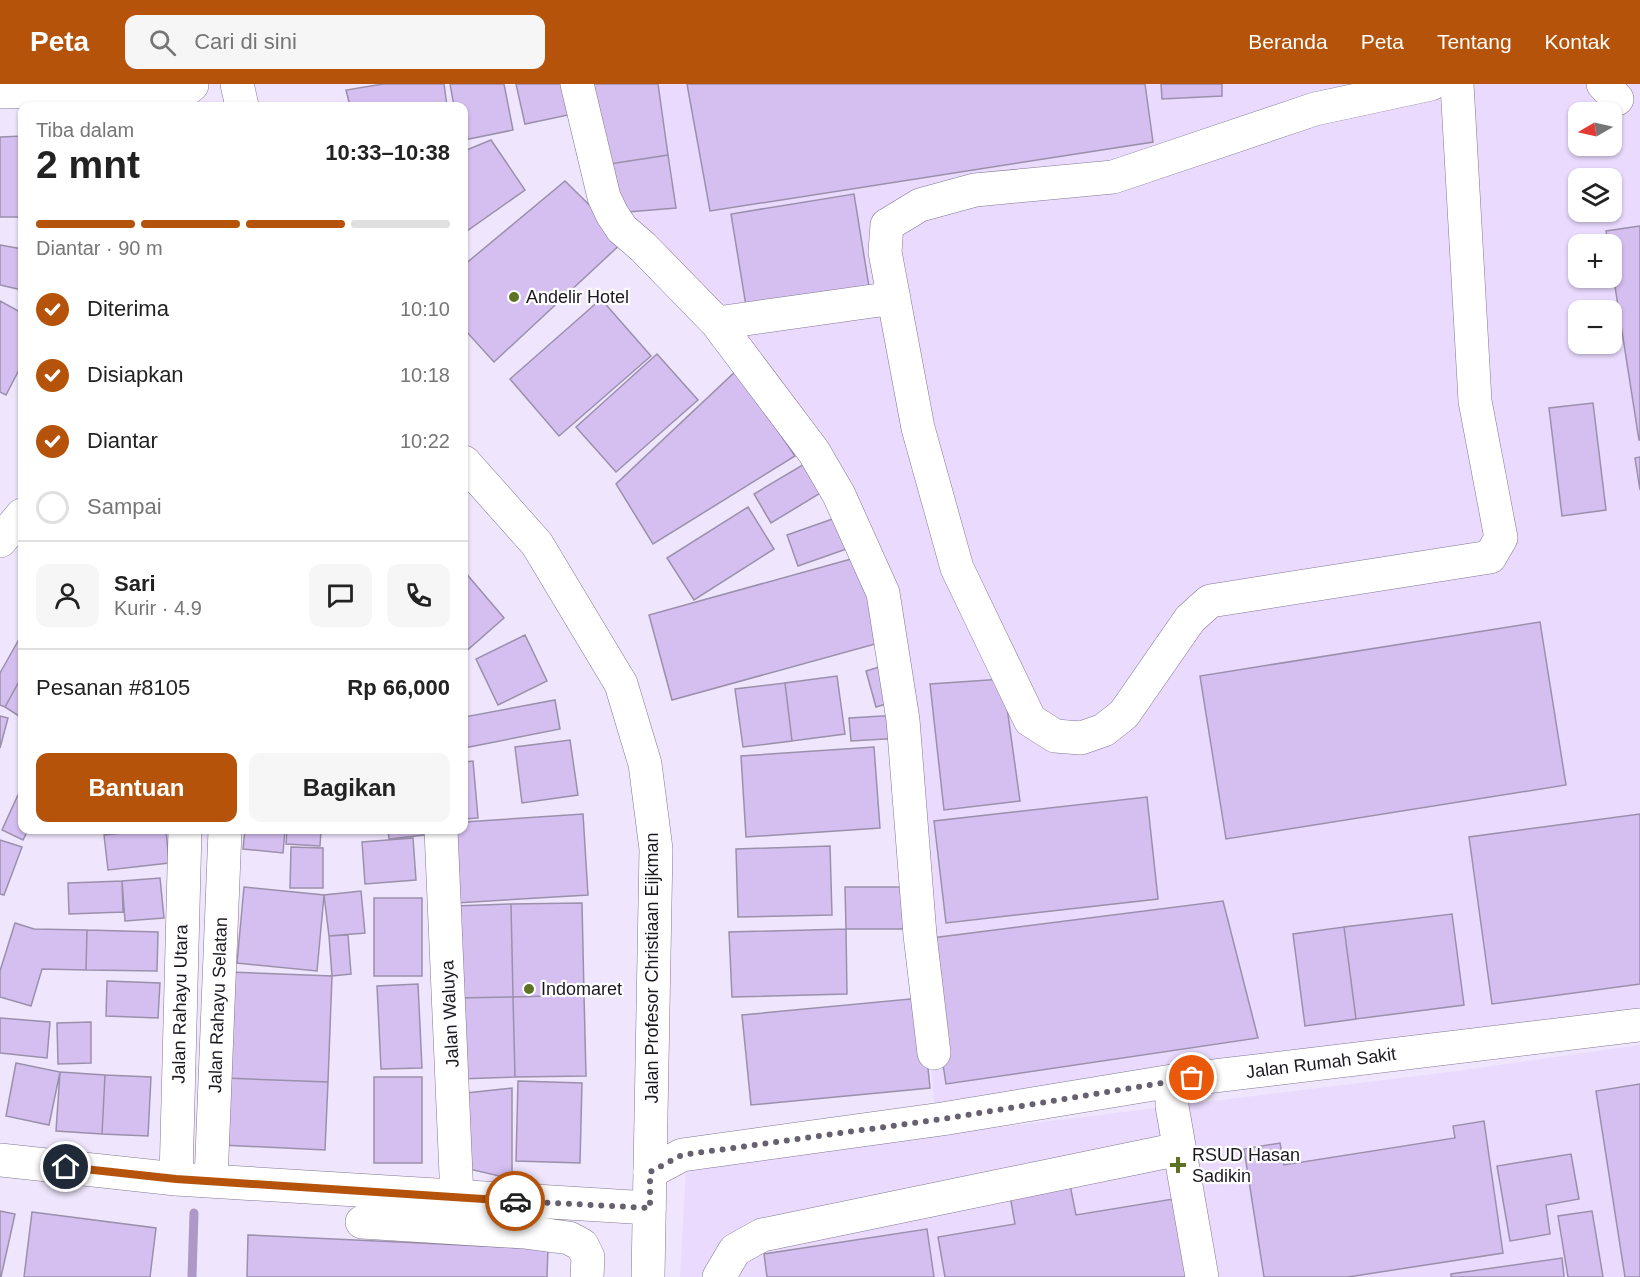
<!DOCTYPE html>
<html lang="id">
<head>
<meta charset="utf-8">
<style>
  body { margin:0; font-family:Helvetica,sans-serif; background:#f6f6f6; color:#222; height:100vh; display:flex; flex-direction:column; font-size:22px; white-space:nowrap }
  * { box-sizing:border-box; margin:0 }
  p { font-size:20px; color:#767676 }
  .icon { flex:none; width:33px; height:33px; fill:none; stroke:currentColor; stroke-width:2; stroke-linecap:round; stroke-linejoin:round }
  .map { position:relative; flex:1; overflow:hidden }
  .panel { position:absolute; left:18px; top:18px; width:450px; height:732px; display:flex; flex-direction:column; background:#fff; border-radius:12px; box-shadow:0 2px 4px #0004 }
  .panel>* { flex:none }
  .needle { width:39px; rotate:261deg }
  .controls { position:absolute; left:1568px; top:18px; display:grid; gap:12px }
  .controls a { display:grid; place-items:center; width:54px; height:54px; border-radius:12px; background:#fff; box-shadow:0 2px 4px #0004; font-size:30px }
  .pin { position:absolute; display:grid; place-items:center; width:51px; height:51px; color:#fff; margin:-26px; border:3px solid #fff; border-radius:50%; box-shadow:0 2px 6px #0007 }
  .courier { position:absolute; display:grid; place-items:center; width:60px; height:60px; margin:-30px; border:4px solid #b45309; border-radius:50%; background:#fff; color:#222; box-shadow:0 2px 8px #0007 }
  .head em { font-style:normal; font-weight:700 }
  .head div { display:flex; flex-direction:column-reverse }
  .head { display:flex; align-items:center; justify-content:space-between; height:102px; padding:0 18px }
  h1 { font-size:39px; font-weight:700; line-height:45px }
  .bar { display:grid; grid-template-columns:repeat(4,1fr); gap:9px 6px; align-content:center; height:72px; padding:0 18px }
  .bar i { height:8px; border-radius:4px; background:#e0e0e0 }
  .bar .current { background:#b45309 }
  .bar p { grid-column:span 4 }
  .line { display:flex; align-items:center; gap:15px; padding:0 18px; border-top:2px solid #e0e0e0 }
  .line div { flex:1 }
  .round { display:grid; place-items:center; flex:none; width:63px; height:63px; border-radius:12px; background:#f6f6f6 }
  ol { padding:0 18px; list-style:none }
  li { display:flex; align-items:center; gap:18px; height:66px }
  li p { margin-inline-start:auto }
  li .icon { padding:6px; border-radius:50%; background:#b45309; color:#fff; stroke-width:4 }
  li:last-child { color:#767676 }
  li i { width:33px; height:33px; border:3px solid #e0e0e0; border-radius:50% }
  .primary-button { display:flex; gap:12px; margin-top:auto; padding:12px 18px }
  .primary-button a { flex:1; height:69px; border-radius:12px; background:#b45309; color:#fff; font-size:24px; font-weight:700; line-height:69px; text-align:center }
  .primary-button a+a { background:#f6f6f6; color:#222 }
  header { display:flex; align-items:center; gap:36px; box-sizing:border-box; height:84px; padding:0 30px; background:#b45309; color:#fff }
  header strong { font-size:28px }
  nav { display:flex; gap:33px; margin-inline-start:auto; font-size:21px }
  .search { width:420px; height:54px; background:#f6f6f6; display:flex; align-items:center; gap:15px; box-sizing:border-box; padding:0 21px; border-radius:12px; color:#767676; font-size:22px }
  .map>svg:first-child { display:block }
</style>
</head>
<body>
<header>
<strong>Peta</strong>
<div class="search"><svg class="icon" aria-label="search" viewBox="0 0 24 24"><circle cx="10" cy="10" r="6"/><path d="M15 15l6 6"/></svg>Cari di sini</div>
<nav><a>Beranda</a><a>Peta</a><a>Tentang</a><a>Kontak</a></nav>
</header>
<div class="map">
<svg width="1640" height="1193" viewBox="0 0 1640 1193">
  <rect width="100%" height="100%" fill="#efe6fd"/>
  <path fill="#e9dafe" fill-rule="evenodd" d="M577 0H1640V940L936 1041 912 733 890 536 842 437 736 271 618 149ZM1578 28H1611V62H1578ZM1578 94H1611V128H1578ZM1578 160H1611V194H1578ZM1578 226H1611V260H1578Z
    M1640 961V1193H680L686 1087 823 1065 1457 987Z"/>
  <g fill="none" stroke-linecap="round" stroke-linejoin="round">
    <path stroke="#ad98c8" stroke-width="9" d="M192 1193 194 1129"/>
  </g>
  <path fill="#d5bff1" stroke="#9b90ab" stroke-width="1.5" d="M383 0H444L447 22H350L346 6Z
    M450 0H504L513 46 464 56V22H454Z
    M516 0H567L573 30 525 40Z
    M591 0H658L668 71 603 81Z
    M687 0H1145L1153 58 710 127Z
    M1161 0H1222V12L1162 15Z
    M22 52V133H0V53Z
    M491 56 525 106 464 149V67Z
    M668 71 676 124 615 129 603 81Z
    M565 97 625 156 494 278 464 245V181Z
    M854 110 870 209 747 228 731 130Z
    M1640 142V356H1639L1611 177V160H1608L1606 147Z
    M0 161 22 165V206L0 201Z
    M601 215 651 272 559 352 510 295Z
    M0 217 22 229V280L6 311 0 308Z
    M657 270 698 316 616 388 576 343Z
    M737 286 795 372 653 460 616 400Z
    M1593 319 1606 426 1562 432 1549 324Z
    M816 373 832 402 771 439 754 410Z
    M1640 373V406L1635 374Z
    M748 423 774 465 694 516 667 474Z
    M841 432 852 463 798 482 787 451Z
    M862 472 886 557 672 616 649 531Z
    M464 487 504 534 464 569Z
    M1540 538 1566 701 1226 755 1200 592Z
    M22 550V592L5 623 0 621V589Z
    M525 551 547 597 498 621 476 575Z
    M886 581 896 617 876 623 866 587Z
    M22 592V634L5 623Z
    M837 592 845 650 792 657 785 599Z
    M1003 595 1020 717 944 726 930 600Z
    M785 599 792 657 743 663 735 605Z
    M555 616 560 645 464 664V633Z
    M899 631 902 654 851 657 849 634Z
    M0 632 8 634 0 664Z
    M570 656 578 711 522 719 515 663Z
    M874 663 880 744 746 753 741 672Z
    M473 677 478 734 464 735V678Z
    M22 702V746H28L23 756 2 746Z
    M1147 713 1158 815 946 839 934 737Z
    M583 730 588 811 456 819 451 746H464V738Z
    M1640 730V900L1492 920 1469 753Z
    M150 746H166L169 779 108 786 104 751Z
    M245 746H285L283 769 243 765Z
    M287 746H321L320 762 286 760Z
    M388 746H424V751L389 755Z
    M413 754 416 796 365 800 362 758Z
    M0 756 22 763 4 811 0 810Z
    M830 762 832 831 738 833 736 765Z
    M291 763 323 764V804H290Z
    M160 794 164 834 125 837 122 797Z
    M122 797 123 828 69 830 68 799Z
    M244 803 324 811 317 887 237 879Z
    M845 803H905L906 845H846Z
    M361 807 365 849 329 852 324 811Z
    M374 814H422V892H374Z
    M1223 817 1258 954 946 1000 924 855Z
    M582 819 584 911 513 913 511 820Z
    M511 820 513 913 457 914 455 822Z
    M1452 830 1464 921 1356 935 1344 843Z
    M15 839 34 845 87 846 86 886 42 885 31 922 0 913V887Z
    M1344 843 1356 935 1305 942 1293 850Z
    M846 845 847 910 732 913 729 848Z
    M87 846 158 848 157 887 86 886Z
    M348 851 351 890 332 892 329 852Z
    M229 888 332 892 328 998 225 994Z
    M107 897 160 899 158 934 106 932Z
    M418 900 422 984 381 985 377 902Z
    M584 911 586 992 515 993 513 913Z
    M513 913 515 993 459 995 457 914Z
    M921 914 930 1004 751 1021 742 931Z
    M0 934 50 938 47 974 0 969Z
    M91 938V979L58 980 57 939Z
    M16 979 60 988 49 1041 6 1032Z
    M60 988 105 991 102 1050 56 1047Z
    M105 991 151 993 148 1052 102 1050Z
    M374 993H422V1079H374Z
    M225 994 328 998 325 1066 222 1061Z
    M518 997 582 999 580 1079 516 1077Z
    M1640 1000V1193H1625L1596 1007Z
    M512 1004V1095L469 1085 457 1010Z
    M1484 1037 1503 1169 1348 1193H1264L1244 1065 1280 1059 1284 1081 1455 1054 1453 1042Z
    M1571 1070 1579 1115 1546 1121 1550 1150 1510 1157 1497 1082Z
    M1069 1096 1076 1131 1173 1115 1186 1193H945L938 1153 1015 1140 1009 1106Z
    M0 1127 15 1130 1 1193H0Z
    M1592 1127 1603 1193H1568L1558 1132Z
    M32 1128 156 1144 150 1193H24Z
    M927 1145 934 1193H767L764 1170Z
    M248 1151 548 1165 547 1193H247Z
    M1562 1174 1564 1193H1451V1190Z"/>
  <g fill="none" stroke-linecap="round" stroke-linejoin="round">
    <defs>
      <path id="minor" d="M577 0 604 113 612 130 622 145 643 163 717 239 814 368 839 411 883 509 903 636 920 851 934 969
        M1431 0 1315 25 1113 93 975 106 920 121 887 141 885 168 918 344 957 484 1030 636 1055 652 1081 654 1104 646 1124 630 1190 535 1210 517 1490 473 1501 454 1475 317 1457 0
        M1603 0 1617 15
        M0 8 124 6 137 14 166 13 178 12 192 1
        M717 239 894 214
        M441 746 457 1114
        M1172 997V1022L1202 1193
        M0 1076 176 1095 649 1124
        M650 1088 682 1071 942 1035 1172 997 1640 941
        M176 1095 185 746
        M211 1097 225 746
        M362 1138 524 1148 569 1154 582 1161 588 1173 587 1193
        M719 1193 735 1166 762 1151 1179 1065"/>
      <path id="major" d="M237 0 242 22
        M464 378 537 460 621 600 645 680 656 765 648 1193
        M0 457 22 431"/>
    </defs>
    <use href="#minor" stroke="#827791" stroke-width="34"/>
    <use href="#major" stroke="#827791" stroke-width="34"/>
    <use href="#minor" stroke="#fff" stroke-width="33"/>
    <use href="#major" stroke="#fff" stroke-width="33"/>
  </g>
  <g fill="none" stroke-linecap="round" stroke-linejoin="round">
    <path stroke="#66606f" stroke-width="6" stroke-dasharray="0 10.8" d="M515 1117 650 1124V1088L682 1071 942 1035 1192 994"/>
    <path stroke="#b45309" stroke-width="8" d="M66 1083 176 1095 515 1117"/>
  </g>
  <g fill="#5d7222" stroke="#fff" stroke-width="2">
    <circle cx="514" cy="213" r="6"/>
    <circle cx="529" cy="905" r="6"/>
    <path d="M1175 1072h6v6h6v6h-6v6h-6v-6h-6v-6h6z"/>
  </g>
  <g text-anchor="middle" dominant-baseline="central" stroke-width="4.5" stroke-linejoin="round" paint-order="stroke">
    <g font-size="18" fill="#1c1822" stroke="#fff" text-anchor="start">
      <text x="526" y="213">Andelir Hotel</text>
      <text x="541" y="905">Indomaret</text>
      <text x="1192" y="1071">RSUD Hasan<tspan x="1192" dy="21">Sadikin</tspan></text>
    </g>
    <g font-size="18" fill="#1c1822" stroke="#fff">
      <text transform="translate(652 884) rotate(-90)">Jalan Profesor Christiaan Eijkman</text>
      <text transform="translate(180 920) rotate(-89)">Jalan Rahayu Utara</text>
      <text transform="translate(218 921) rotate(-88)">Jalan Rahayu Selatan</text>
      <text transform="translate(450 930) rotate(-93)">Jalan Waluya</text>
      <text transform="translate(1321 979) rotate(-7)">Jalan Rumah Sakit</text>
    </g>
  </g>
</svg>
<div class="controls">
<a><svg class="needle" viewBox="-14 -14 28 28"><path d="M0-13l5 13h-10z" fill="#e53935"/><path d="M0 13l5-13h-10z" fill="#767676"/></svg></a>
<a><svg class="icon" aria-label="layers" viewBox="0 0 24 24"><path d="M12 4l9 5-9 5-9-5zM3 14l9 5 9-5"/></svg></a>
<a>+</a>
<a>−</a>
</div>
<div class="pin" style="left:1192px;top:994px;background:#ea580c"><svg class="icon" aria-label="bag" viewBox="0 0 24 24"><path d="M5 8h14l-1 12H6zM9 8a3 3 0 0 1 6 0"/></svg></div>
<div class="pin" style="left:66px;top:1083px;background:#1f2937"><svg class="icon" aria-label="home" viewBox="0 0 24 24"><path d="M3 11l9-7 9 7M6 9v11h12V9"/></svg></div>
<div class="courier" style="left:515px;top:1117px"><svg class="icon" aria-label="car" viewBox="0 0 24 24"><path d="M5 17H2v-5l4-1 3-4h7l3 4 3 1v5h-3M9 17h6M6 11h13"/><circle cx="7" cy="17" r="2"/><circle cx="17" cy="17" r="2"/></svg></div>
<section class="panel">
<div class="head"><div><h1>2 mnt</h1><p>Tiba dalam</p></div><em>10:33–10:38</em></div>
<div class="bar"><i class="current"></i><i class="current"></i><i class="current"></i><i></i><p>Diantar · 90 m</p></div>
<ol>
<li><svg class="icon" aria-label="check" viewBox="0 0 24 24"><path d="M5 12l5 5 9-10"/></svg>Diterima<p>10:10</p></li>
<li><svg class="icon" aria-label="check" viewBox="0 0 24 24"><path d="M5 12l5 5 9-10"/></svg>Disiapkan<p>10:18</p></li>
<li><svg class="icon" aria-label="check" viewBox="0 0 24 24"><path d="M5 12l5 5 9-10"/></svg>Diantar<p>10:22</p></li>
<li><i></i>Sampai</li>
</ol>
<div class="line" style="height:108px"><a class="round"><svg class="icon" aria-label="person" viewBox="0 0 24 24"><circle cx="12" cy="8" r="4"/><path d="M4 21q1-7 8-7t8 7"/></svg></a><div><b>Sari</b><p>Kurir · 4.9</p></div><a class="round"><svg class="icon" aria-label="chat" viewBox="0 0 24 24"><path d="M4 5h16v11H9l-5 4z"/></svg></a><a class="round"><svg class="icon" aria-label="phone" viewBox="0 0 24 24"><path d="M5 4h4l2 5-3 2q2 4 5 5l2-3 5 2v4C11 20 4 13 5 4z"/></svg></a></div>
<div class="line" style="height:78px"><div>Pesanan #8105</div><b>Rp 66,000</b></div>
<div class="primary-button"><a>Bantuan</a><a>Bagikan</a></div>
</section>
</div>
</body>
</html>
